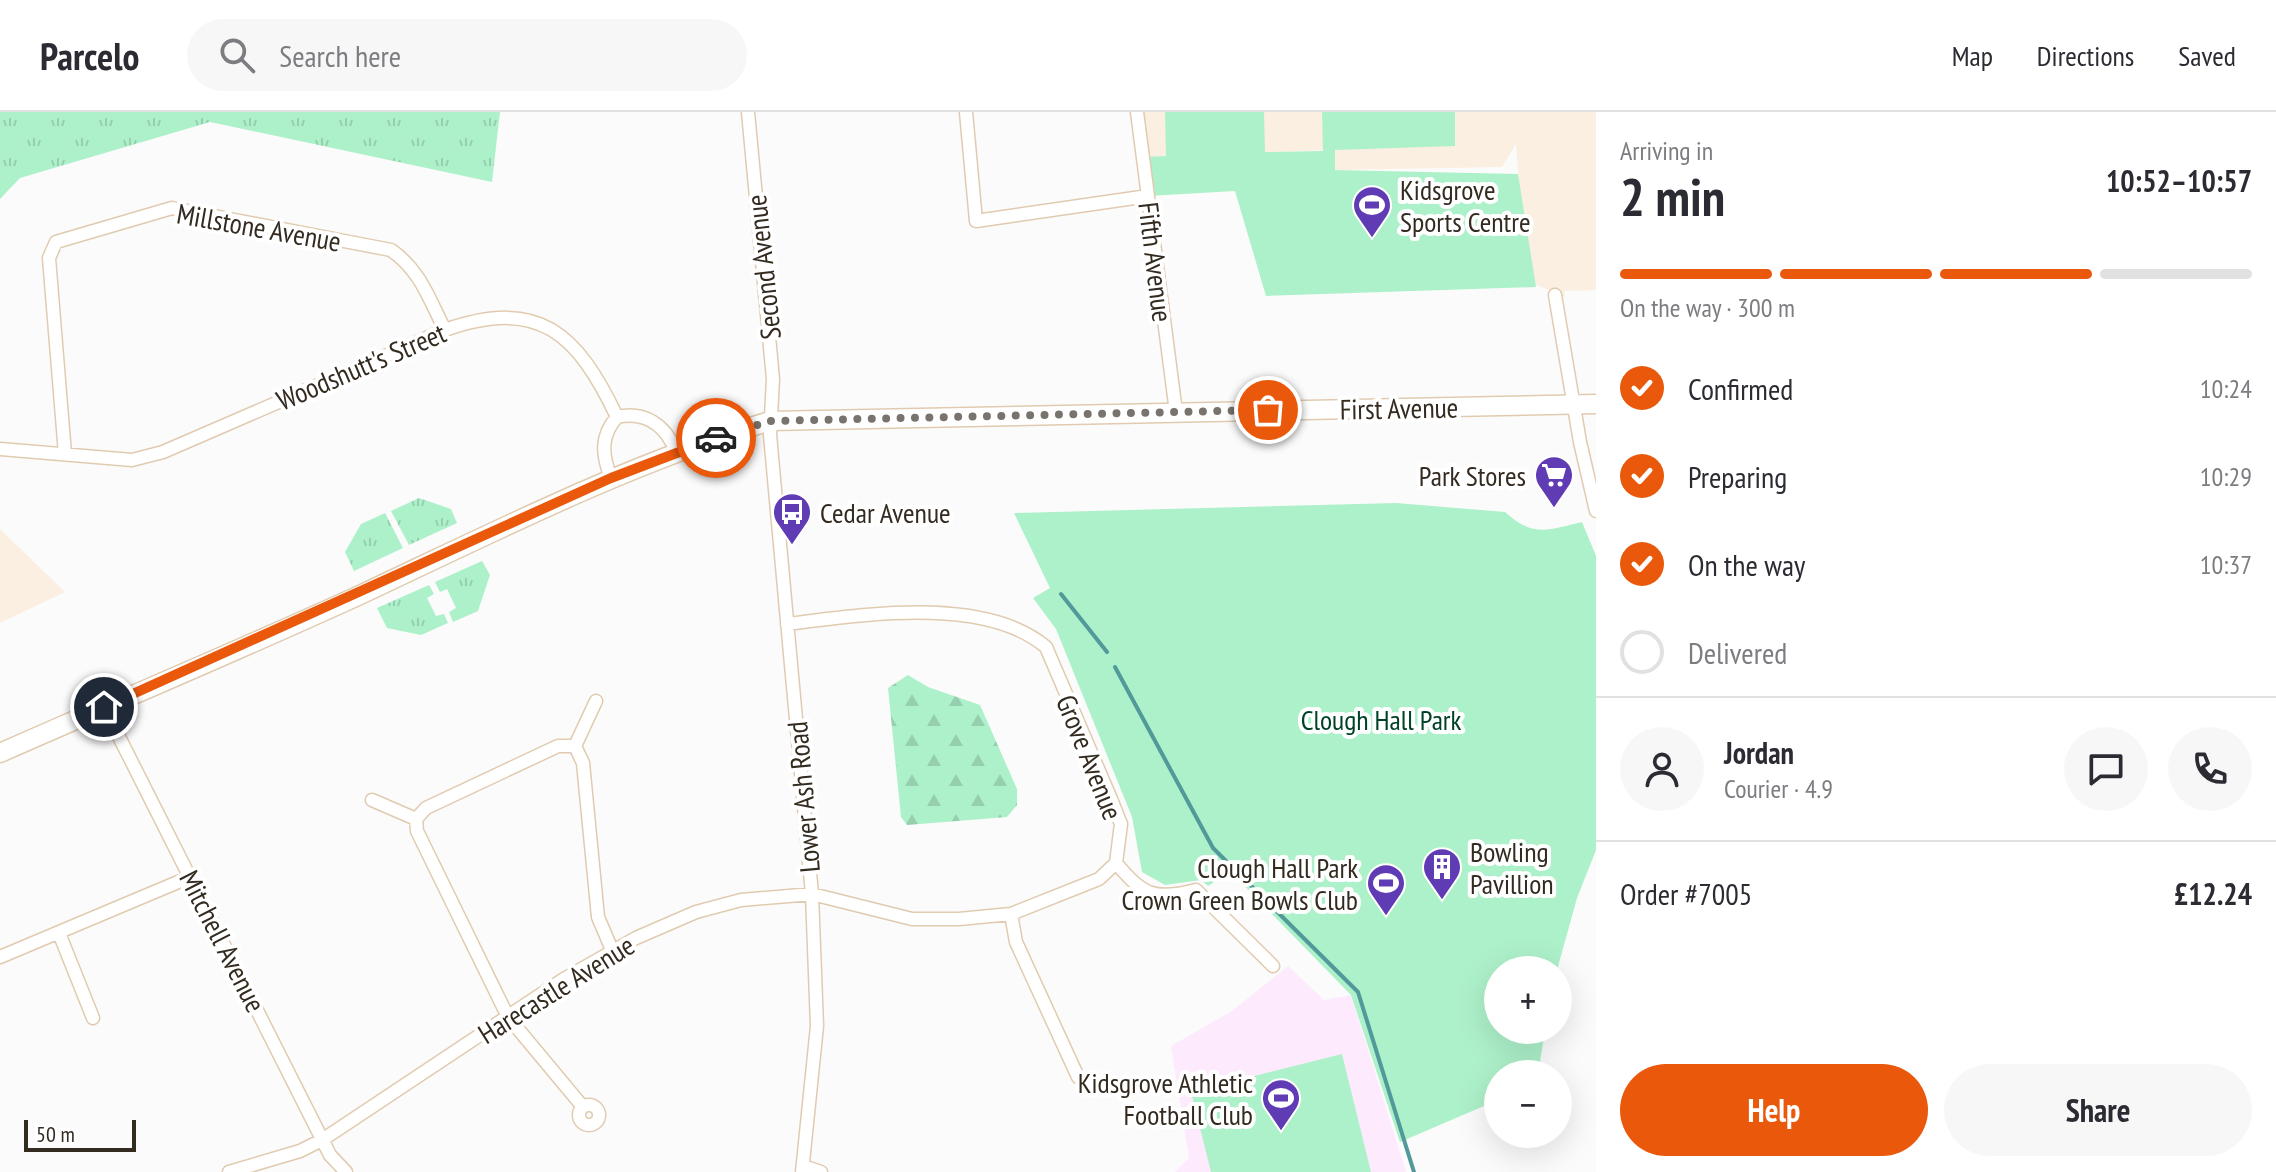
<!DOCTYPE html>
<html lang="en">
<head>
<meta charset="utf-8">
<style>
  body { margin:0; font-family:"PT Sans Narrow",sans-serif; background:#f7f7f7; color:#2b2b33; height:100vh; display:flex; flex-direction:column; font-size:30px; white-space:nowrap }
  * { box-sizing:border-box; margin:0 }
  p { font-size:26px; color:#7c7c81 }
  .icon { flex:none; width:44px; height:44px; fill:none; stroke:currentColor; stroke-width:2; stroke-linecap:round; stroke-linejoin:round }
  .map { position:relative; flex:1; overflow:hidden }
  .side { display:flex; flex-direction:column; background:#fff; width:680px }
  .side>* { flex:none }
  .tools { position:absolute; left:1484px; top:844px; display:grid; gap:16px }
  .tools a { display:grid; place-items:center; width:88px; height:88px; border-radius:50%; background:#fff; box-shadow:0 8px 32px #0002; font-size:40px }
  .scale { position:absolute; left:24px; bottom:20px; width:112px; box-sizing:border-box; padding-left:8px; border:4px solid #332a20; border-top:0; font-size:22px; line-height:28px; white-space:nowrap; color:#332a20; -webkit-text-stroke:6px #fff; paint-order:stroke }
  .pin { position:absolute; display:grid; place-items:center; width:68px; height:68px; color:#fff; margin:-34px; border:4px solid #fff; border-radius:50%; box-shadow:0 2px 8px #0007 }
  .courier { position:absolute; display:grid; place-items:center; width:80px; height:80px; margin:-40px; border:6px solid #ea580c; border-radius:50%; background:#fff; color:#222; box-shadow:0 2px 10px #0007 }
  .summary em { font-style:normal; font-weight:700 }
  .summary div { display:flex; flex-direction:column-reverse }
  .summary { display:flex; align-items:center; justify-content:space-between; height:136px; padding:0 24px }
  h1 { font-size:52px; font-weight:700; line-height:60px }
  .bar { display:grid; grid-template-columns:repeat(4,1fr); gap:12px 8px; align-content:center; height:96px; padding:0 24px }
  .bar i { height:10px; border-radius:6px; background:#e1e1e2 }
  .bar .selected { background:#ea580c }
  .bar p { grid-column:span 4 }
  .line { display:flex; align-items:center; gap:20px; padding:0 24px; border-top:2px solid #e1e1e2 }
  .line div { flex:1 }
  .round { display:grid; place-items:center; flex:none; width:84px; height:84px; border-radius:42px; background:#f7f7f7 }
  ol { padding:0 24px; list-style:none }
  li { display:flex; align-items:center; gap:24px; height:88px }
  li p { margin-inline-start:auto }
  li .icon { padding:8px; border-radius:50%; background:#ea580c; color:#fff; stroke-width:4 }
  li:last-child { color:#7c7c81 }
  li i { width:44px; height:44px; border:4px solid #e1e1e2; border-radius:50% }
  .button { display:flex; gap:16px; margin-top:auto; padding:16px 24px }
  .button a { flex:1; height:92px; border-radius:48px; background:#ea580c; color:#fff; font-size:32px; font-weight:700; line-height:92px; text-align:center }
  .button a+a { background:#f7f7f7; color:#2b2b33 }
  header { display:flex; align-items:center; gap:48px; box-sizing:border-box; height:112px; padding:0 40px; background:#fff; border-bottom:2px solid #e1e1e2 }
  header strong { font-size:38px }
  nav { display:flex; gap:44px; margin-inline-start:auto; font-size:28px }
  .search { width:560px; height:72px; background:#f7f7f7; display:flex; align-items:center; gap:20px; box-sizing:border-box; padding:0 28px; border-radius:44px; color:#7c7c81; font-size:30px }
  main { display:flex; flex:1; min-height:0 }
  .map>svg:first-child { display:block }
</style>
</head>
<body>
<header>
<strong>Parcelo</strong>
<div class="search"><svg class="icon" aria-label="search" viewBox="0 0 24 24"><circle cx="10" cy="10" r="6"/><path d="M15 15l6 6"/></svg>Search here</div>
<nav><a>Map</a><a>Directions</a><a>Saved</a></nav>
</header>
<main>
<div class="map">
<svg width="1596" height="1060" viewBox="0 0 1596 1060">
  <defs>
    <pattern id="grass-tufts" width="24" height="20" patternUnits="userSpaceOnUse" patternTransform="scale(2)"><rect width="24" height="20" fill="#adf1ca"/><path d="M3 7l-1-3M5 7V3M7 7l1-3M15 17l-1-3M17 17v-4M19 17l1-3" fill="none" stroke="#95cfad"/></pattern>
    <pattern id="forest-firs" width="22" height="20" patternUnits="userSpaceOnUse" patternTransform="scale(2)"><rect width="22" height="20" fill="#adf1ca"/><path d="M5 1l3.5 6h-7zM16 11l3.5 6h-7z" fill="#95cfad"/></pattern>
  </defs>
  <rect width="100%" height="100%" fill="#fbfbfb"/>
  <path fill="#fdebfd" d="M1288 854 1324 888 1351 883 1406 1060H1175L1189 1046 1171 934 1232 899Z"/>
  <path fill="#fbefe2" d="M1137 0H1596V178L1564 179 1565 185 1532 171 1523 130 1516 32 1502 55 1335 58 1334 38 1143 45Z
    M0 417 65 480 0 511Z"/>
  <path fill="url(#grass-tufts)" d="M0 0H500L492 70 210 10 20 66 0 87Z
    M419 386 451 397 457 411 409 433 391 399Z
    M385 401 403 436 354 459 345 440 361 412Z
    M482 449 490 463 478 499 453 510 449 500 456 496 447 477 440 480 435 470Z
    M429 473 434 482 427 486 436 504 444 502 448 511 421 523 387 516 377 496Z"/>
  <path fill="url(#forest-firs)" d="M908 563 928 575 980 593 1017 677V693L1007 705 907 713 901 705 888 576Z"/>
  <path fill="#adf1ca" d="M1165 0H1264L1265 40 1323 39 1322 0H1455V34L1335 38V58L1518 62 1536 175 1266 184 1235 79 1148 84 1143 45 1166 44Z
    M1396 391 1505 400C1534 426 1548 418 1582 410L1596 444V738L1577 786 1557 858H1498V918H1545L1538 962H1498V988L1400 1030 1351 883 1231 760 1208 774 1201 768 1165 773 1142 760 1132 705 1056 517 1033 486 1050 476 1014 401Z
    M1342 942 1371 1060H1211L1191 980Z"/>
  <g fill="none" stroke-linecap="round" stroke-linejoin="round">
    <path stroke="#52999a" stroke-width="4" d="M1061 482 1107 540
      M1115 555 1213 736 1358 880 1414 1060"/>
    <defs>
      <path id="minor" d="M748 0 773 267 770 323 812 782 817 914 802 1060
        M966 0 976 109 1148 84
        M1137 0 1176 300
        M1555 183 1580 330 1596 399
        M617 305C645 299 665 313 676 339
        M0 337 132 348 163 340 445 218C539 185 577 221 617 305 600 324 602 343 611 366
        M65 342 49 146 56 130 172 96 391 138C421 159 429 187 445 218
        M104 595 330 1043 346 1060
        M575 634 596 589
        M372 688 416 707
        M1116 751C1143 783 1154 789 1196 778L1273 854
        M1011 802 1016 830 1078 965
        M59 821 93 906
        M0 845 190 765
        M579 1003a10 10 0 1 1 20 0a10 10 0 1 1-20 0Z
        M583 995 508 905 417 719 416 707 426 696 558 634H575L583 651 598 805 612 838
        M803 1054 821 1060
        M229 1060 300 1039 322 1028 564 867 636 826 696 800 741 788 812 782 912 807H959L1011 802 1099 767 1116 751 1121 712 1111 687 1046 535C984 483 862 503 787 512"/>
      <path id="secondary" d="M0 641C120 588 242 537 362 482 496 419 628 352 770 309L1596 292"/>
    </defs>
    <use href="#minor" stroke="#e1cbb0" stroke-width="15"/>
    <use href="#secondary" stroke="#e1cbb0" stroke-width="21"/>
    <use href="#minor" stroke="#fff" stroke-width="12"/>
    <use href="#secondary" stroke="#fff" stroke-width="18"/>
  </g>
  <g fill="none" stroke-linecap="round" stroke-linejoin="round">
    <path stroke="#79736d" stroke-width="8" stroke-dasharray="0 14.4" d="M716 326 770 309 1268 298"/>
    <path stroke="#ea580c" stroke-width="10" d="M104 595 611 366 716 326"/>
  </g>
  <defs>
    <symbol id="stadium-pin" viewBox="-11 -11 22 30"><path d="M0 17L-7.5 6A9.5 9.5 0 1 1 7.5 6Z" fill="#603cb4" stroke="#fff"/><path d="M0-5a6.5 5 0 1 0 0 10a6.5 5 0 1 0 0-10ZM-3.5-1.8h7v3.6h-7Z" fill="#fff"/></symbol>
    <symbol id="supermarket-pin" viewBox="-11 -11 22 30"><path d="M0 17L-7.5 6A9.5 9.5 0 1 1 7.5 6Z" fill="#603cb4" stroke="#fff"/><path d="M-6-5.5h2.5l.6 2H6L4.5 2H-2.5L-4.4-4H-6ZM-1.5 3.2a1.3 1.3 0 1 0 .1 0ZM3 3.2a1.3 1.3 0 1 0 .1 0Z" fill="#fff"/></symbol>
    <symbol id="bus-pin" viewBox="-11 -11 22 30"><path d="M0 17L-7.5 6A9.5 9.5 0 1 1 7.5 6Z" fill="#603cb4" stroke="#fff"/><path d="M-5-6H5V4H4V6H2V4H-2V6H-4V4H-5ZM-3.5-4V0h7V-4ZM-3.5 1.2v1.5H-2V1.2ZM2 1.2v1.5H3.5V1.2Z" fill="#fff"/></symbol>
    <symbol id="building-pin" viewBox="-11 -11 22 30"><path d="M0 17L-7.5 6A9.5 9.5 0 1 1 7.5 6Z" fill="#603cb4" stroke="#fff"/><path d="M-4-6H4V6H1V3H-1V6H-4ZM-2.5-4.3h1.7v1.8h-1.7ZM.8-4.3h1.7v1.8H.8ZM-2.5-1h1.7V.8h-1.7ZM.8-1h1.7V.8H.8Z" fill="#fff"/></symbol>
  </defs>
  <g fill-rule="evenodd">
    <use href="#stadium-pin" x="1350" y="71" width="44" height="60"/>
    <use href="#supermarket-pin" x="1532" y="341" width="44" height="60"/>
    <use href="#bus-pin" x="770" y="378" width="44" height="60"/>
    <use href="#building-pin" x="1420" y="733" width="44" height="60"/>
    <use href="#stadium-pin" x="1364" y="749" width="44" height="60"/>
    <use href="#stadium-pin" x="1259" y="964" width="44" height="60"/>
  </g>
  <g text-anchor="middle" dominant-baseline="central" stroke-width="8" stroke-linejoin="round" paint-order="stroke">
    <g font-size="28" fill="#332a20" stroke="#fff" text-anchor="start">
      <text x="1400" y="77">Kidsgrove<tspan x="1400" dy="32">Sports Centre</tspan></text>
      <text x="1526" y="363" text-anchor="end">Park Stores</text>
      <text x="820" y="400">Cedar Avenue</text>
      <text x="1470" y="739">Bowling<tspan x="1470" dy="32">Pavillion</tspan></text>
      <text x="1358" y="755" text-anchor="end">Clough Hall Park<tspan x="1358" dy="32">Crown Green Bowls Club</tspan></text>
      <text x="1253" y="970" text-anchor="end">Kidsgrove Athletic<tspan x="1253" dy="32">Football Club</tspan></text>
    </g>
    <g font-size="28" fill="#332a20" stroke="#fff">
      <text transform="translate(259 115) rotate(10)">Millstone Avenue</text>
      <text transform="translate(1156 150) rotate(83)">Fifth Avenue</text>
      <text transform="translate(763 155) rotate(-96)">Second Avenue</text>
      <text transform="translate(361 254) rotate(-23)">Woodshutt's Street</text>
      <text transform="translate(1399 296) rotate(-1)">First Avenue</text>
      <text transform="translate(1090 645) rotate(68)">Grove Avenue</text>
      <text transform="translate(803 685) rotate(-95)">Lower Ash Road</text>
      <text transform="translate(223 829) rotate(63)">Mitchell Avenue</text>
      <text transform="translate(556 877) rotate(-32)">Harecastle Avenue</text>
    </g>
    <g font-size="28" fill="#004227" stroke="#fff">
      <text x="1381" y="607">Clough Hall Park</text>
    </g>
  </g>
</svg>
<div class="tools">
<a>+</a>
<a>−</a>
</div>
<div class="scale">50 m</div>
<div class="pin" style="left:1268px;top:298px;background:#ea580c"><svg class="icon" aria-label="bag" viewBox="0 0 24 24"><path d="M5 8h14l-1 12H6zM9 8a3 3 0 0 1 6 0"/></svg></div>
<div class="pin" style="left:104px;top:595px;background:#1f2937"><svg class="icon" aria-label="home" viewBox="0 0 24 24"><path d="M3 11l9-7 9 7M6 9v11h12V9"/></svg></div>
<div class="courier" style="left:716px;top:326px"><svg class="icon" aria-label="car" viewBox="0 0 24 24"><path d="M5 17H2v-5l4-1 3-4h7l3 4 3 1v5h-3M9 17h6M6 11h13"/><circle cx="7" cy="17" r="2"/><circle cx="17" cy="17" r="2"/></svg></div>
</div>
<section class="side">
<div class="summary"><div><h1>2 min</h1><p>Arriving in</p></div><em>10:52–10:57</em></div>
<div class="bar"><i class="selected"></i><i class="selected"></i><i class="selected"></i><i></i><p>On the way · 300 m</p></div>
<ol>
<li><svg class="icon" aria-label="check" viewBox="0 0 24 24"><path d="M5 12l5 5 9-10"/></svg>Confirmed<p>10:24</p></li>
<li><svg class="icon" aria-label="check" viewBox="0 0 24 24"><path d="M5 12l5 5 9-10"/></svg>Preparing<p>10:29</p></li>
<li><svg class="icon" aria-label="check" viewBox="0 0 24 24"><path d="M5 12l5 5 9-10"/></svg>On the way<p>10:37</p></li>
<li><i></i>Delivered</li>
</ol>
<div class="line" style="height:144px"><a class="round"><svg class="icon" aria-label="person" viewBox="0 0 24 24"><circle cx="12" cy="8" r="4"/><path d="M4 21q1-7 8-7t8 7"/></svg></a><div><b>Jordan</b><p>Courier · 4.9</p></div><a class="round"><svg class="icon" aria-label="chat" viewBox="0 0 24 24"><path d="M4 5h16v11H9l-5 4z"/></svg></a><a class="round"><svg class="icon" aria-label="phone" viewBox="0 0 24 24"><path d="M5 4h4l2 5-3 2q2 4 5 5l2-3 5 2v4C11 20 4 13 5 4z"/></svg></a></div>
<div class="line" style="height:104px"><div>Order #7005</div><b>£12.24</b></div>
<div class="button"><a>Help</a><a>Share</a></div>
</section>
</main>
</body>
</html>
